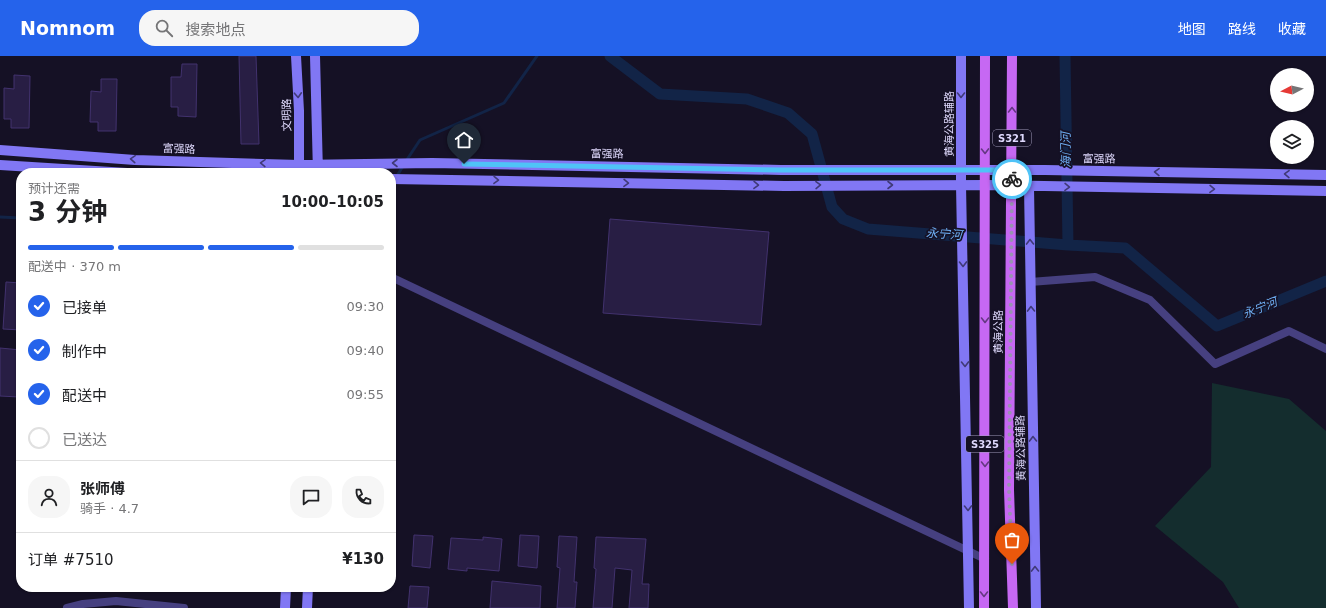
<!DOCTYPE html>
<html lang="zh">
<head>
<meta charset="utf-8">
<style>
  body { margin:0; font-family:"DejaVu Sans","Noto Sans SC",sans-serif; background:#f6f6f6; color:#202124; height:100vh; display:flex; flex-direction:column; font-size:15px; white-space:nowrap }
  * { box-sizing:border-box; margin:0 }
  p { font-size:13px; color:#757577 }
  .icon { flex:none; width:22px; height:22px; fill:none; stroke:currentColor; stroke-width:2; stroke-linecap:round; stroke-linejoin:round }
  .map { position:relative; flex:1; overflow:hidden }
  .drawer { position:absolute; left:16px; top:112px; width:380px; height:424px; display:flex; flex-direction:column; background:#fff; border-radius:16px; box-shadow:0 1px 3px #0004 }
  .drawer>* { flex:none }
  .needle { width:26px; rotate:263deg }
  .controls { position:absolute; left:1270px; top:12px; display:grid; gap:8px }
  .controls a { display:grid; place-items:center; width:44px; height:44px; border-radius:50%; background:#fff; box-shadow:0 1px 3px #0004; font-size:20px }
  .pin { position:absolute; display:grid; place-items:center; width:34px; height:34px; color:#fff; margin:-41px -17px; border-radius:50% 50% 50% 0; rotate:-45deg; box-shadow:0 0 4px #0007 }
  .pin .icon { rotate:45deg }
  .courier { position:absolute; display:grid; place-items:center; width:40px; height:40px; margin:-20px; border:3px solid #4fc3f7; border-radius:50%; background:#fff; color:#222; box-shadow:0 1px 5px #0007 }
  .overview em { font-style:normal; font-weight:700 }
  .overview div { display:flex; flex-direction:column-reverse }
  .overview { display:flex; align-items:center; justify-content:space-between; height:68px; padding:0 12px }
  h1 { font-size:26px; font-weight:700; line-height:30px }
  .bar { display:grid; grid-template-columns:repeat(4,1fr); gap:6px 4px; align-content:center; height:48px; padding:0 12px }
  .bar i { height:5px; border-radius:3px; background:#e0e0e0 }
  .bar .active { background:#2563eb }
  .bar p { grid-column:span 4 }
  .line { display:flex; align-items:center; gap:10px; padding:0 12px; border-top:1px solid #e0e0e0 }
  .line div { flex:1 }
  .round { display:grid; place-items:center; flex:none; width:42px; height:42px; border-radius:16px; background:#f6f6f6 }
  ol { padding:0 12px; list-style:none }
  li { display:flex; align-items:center; gap:12px; height:44px }
  li p { margin-inline-start:auto }
  li .icon { padding:4px; border-radius:50%; background:#2563eb; color:#fff; stroke-width:4 }
  li:last-child { color:#757577 }
  li i { width:22px; height:22px; border:2px solid #e0e0e0; border-radius:50% }
  header { display:flex; align-items:center; gap:24px; box-sizing:border-box; height:56px; padding:0 20px; background:#2563eb; color:#fff }
  header strong { font-size:19px }
  nav { display:flex; gap:22px; margin-inline-start:auto; font-size:14px }
  .search { width:280px; height:36px; background:#f6f6f6; display:flex; align-items:center; gap:10px; box-sizing:border-box; padding:0 14px; border-radius:16px; color:#757577; font-size:15px }
  .map>svg:first-child { display:block }
</style>
</head>
<body>
<header>
<strong>Nomnom</strong>
<div class="search"><svg class="icon" aria-label="search" viewBox="0 0 24 24"><circle cx="10" cy="10" r="6"/><path d="M15 15l6 6"/></svg>搜索地点</div>
<nav><a>地图</a><a>路线</a><a>收藏</a></nav>
</header>
<div class="map">
<svg width="1326" height="552" viewBox="0 0 1326 552">
  <rect width="100%" height="100%" fill="#151125"/>
  <path fill="#142d2e" d="M1212 327 1289 343 1326 375V552H1239L1223 526 1155 470 1211 411Z"/>
  <g fill="none" stroke-linecap="round" stroke-linejoin="round">
    <path stroke="#122447" stroke-width="3" d="M406 105 420 84 504 47 537 0
      M397 120 403 110
      M0 161 21 162"/>
    <path stroke="#122447" stroke-width="11" d="M610 0 660 38 747 43 788 57 812 78 832 151 843 163 868 173 1068 189 1125 192 1217 270 1326 225
      M1065 0 1068 189"/>
  </g>
  <path fill="#281e44" stroke="#42326e" d="M239 0H256L259 88H241Z
    M182 8H197L196 61 178 60V51H171V21H181Z
    M14 19 30 20 29 72H11V63H4V32L14 33Z
    M101 23H117L116 75H98V66H90L91 35 101 36Z
    M610 163 769 176 761 269 603 257Z
    M6 226 21 227V274L3 273Z
    M0 292 21 294 19 341 0 340Z
    M414 479 433 480 430 512 412 510Z
    M520 479 539 480 537 512 518 510Z
    M559 480 577 481 574 526H577L575 552H557L560 512 557 511Z
    M483 481 502 483 499 515 467 512V515L448 513 451 482 483 484Z
    M596 481 646 483 642 528H649L648 552H629L632 514 615 512 612 552H593L596 513 594 512Z
    M492 525 541 530 540 552H490Z
    M410 530 429 531 427 552H408Z"/>
  <g fill="none" stroke-linecap="round" stroke-linejoin="round">
    <path stroke="#464080" stroke-width="8" d="M391 221 985 503
      M1030 226 1095 221 1150 244 1215 308 1289 275 1326 293
      M67 552 83 548 116 545 184 552"/>
    <path stroke="#8177f4" stroke-width="10" d="M296 0 299 55V117
      M315 0 318 117
      M961 0V129L969 552
      M0 94 135 104 299 109 432 107 781 114H1045L1326 119
      M0 109 127 117
      M1012 114 1029 131 1036 552
      M391 123 784 130 986 129 1326 135
      M285 552 286 531
      M307 552 308 531"/>
    <path stroke="#c668f3" stroke-width="10" d="M1012 0 1009 434 1013 552
      M984 552 985 0"/>
  </g>
  <defs><path id="oneway-chevron" d="M-2-3.5L2.5 0L-2 3.5" fill="none" stroke-width="1.6" stroke-linecap="round" stroke-linejoin="round"/></defs>
  <g stroke="#403a78">
    <use href="#oneway-chevron" transform="translate(298 39) rotate(87)"/>
    <use href="#oneway-chevron" transform="translate(961 39) rotate(90)"/>
    <use href="#oneway-chevron" transform="translate(133 103) rotate(-176)"/>
    <use href="#oneway-chevron" transform="translate(263 107) rotate(-178)"/>
    <use href="#oneway-chevron" transform="translate(395 107) rotate(180)"/>
    <use href="#oneway-chevron" transform="translate(1157 116) rotate(-179)"/>
    <use href="#oneway-chevron" transform="translate(1287 118) rotate(-179)"/>
    <use href="#oneway-chevron" transform="translate(496 124) rotate(1)"/>
    <use href="#oneway-chevron" transform="translate(626 127) rotate(1)"/>
    <use href="#oneway-chevron" transform="translate(756 129) rotate(1)"/>
    <use href="#oneway-chevron" transform="translate(818 129) rotate(-1)"/>
    <use href="#oneway-chevron" transform="translate(890 129)"/>
    <use href="#oneway-chevron" transform="translate(1067 131) rotate(1)"/>
    <use href="#oneway-chevron" transform="translate(1212 133) rotate(1)"/>
    <use href="#oneway-chevron" transform="translate(1030 186) rotate(-91)"/>
    <use href="#oneway-chevron" transform="translate(963 208) rotate(89)"/>
    <use href="#oneway-chevron" transform="translate(1031 253) rotate(-91)"/>
    <use href="#oneway-chevron" transform="translate(965 308) rotate(89)"/>
    <use href="#oneway-chevron" transform="translate(1033 383) rotate(-91)"/>
    <use href="#oneway-chevron" transform="translate(968 452) rotate(89)"/>
    <use href="#oneway-chevron" transform="translate(1035 513) rotate(-91)"/>
  </g>
  <g stroke="#653882">
    <use href="#oneway-chevron" transform="translate(1012 54) rotate(-90)"/>
    <use href="#oneway-chevron" transform="translate(985 95) rotate(89)"/>
    <use href="#oneway-chevron" transform="translate(985 264) rotate(90)"/>
    <use href="#oneway-chevron" transform="translate(985 408) rotate(90)"/>
    <use href="#oneway-chevron" transform="translate(984 538) rotate(90)"/>
  </g>
  <g fill="none" stroke-linecap="round" stroke-linejoin="round">
    <path stroke="#9892b1" stroke-width="4" stroke-dasharray="0 7.2" d="M1012 508 1009 434 1012 123"/>
    <path stroke="#4fc3f7" stroke-width="5" d="M464 108 781 114H1012V123"/>
  </g>
  <g text-anchor="middle" dominant-baseline="central" stroke-width="3.5" stroke-linejoin="round" paint-order="stroke">
    <g fill="#151125" stroke="#a29cbc" stroke-width="1">
      <rect x="993" y="74" width="38" height="16" rx="3"/>
      <rect x="966" y="380" width="38" height="16" rx="3"/>
    </g>
    <g font-size="10" font-weight="bold" fill="#ded8fc">
      <text x="1012" y="82">S321</text>
      <text x="985" y="388">S325</text>
    </g>
    <g font-size="11" fill="#ded8fc" stroke="#151125">
      <text transform="translate(287 59) rotate(-91)">文明路</text>
      <text transform="translate(949 68) rotate(-90)">黄海公路辅路</text>
      <text transform="translate(179 93) rotate(2)">富强路</text>
      <text transform="translate(607 98) rotate(1)">富强路</text>
      <text transform="translate(1099 103) rotate(1)">富强路</text>
      <text transform="translate(998 276) rotate(-90)">黄海公路</text>
      <text transform="translate(1021 392) rotate(-91)">黄海公路辅路</text>
    </g>
    <g font-size="12" font-style="italic" fill="#6eaef3" stroke="#151125">
      <text transform="translate(1066 94) rotate(-91)">海门河</text>
      <text transform="translate(944 178) rotate(4)">永宁河</text>
      <text transform="translate(1260 252) rotate(-22)">永宁河</text>
    </g>
  </g>
</svg>
<div class="controls">
<a><svg class="needle" viewBox="-14 -14 28 28"><path d="M0-13l5 13h-10z" fill="#e53935"/><path d="M0 13l5-13h-10z" fill="#757577"/></svg></a>
<a><svg class="icon" aria-label="layers" viewBox="0 0 24 24"><path d="M12 4l9 5-9 5-9-5zM3 14l9 5 9-5"/></svg></a>
</div>
<div class="pin" style="left:1012px;top:508px;background:#ea580c"><svg class="icon" aria-label="bag" viewBox="0 0 24 24"><path d="M5 8h14l-1 12H6zM9 8a3 3 0 0 1 6 0"/></svg></div>
<div class="pin" style="left:464px;top:108px;background:#1f2937"><svg class="icon" aria-label="home" viewBox="0 0 24 24"><path d="M3 11l9-7 9 7M6 9v11h12V9"/></svg></div>
<div class="courier" style="left:1012px;top:123px"><svg class="icon" aria-label="bike" viewBox="0 0 24 24"><circle cx="6" cy="16" r="4"/><circle cx="18" cy="16" r="4"/><path d="M6 16l4-8h5l3 8M10 8l3 8H6M13 5h3"/></svg></div>
<section class="drawer">
<div class="overview"><div><h1>3 分钟</h1><p>预计还需</p></div><em>10:00–10:05</em></div>
<div class="bar"><i class="active"></i><i class="active"></i><i class="active"></i><i></i><p>配送中 · 370 m</p></div>
<ol>
<li><svg class="icon" aria-label="check" viewBox="0 0 24 24"><path d="M5 12l5 5 9-10"/></svg>已接单<p>09:30</p></li>
<li><svg class="icon" aria-label="check" viewBox="0 0 24 24"><path d="M5 12l5 5 9-10"/></svg>制作中<p>09:40</p></li>
<li><svg class="icon" aria-label="check" viewBox="0 0 24 24"><path d="M5 12l5 5 9-10"/></svg>配送中<p>09:55</p></li>
<li><i></i>已送达</li>
</ol>
<div class="line" style="height:72px"><a class="round"><svg class="icon" aria-label="person" viewBox="0 0 24 24"><circle cx="12" cy="8" r="4"/><path d="M4 21q1-7 8-7t8 7"/></svg></a><div><b>张师傅</b><p>骑手 · 4.7</p></div><a class="round"><svg class="icon" aria-label="chat" viewBox="0 0 24 24"><path d="M4 5h16v11H9l-5 4z"/></svg></a><a class="round"><svg class="icon" aria-label="phone" viewBox="0 0 24 24"><path d="M5 4h4l2 5-3 2q2 4 5 5l2-3 5 2v4C11 20 4 13 5 4z"/></svg></a></div>
<div class="line" style="height:52px"><div>订单 #7510</div><b>¥130</b></div>
</section>
</div>
</body>
</html>
